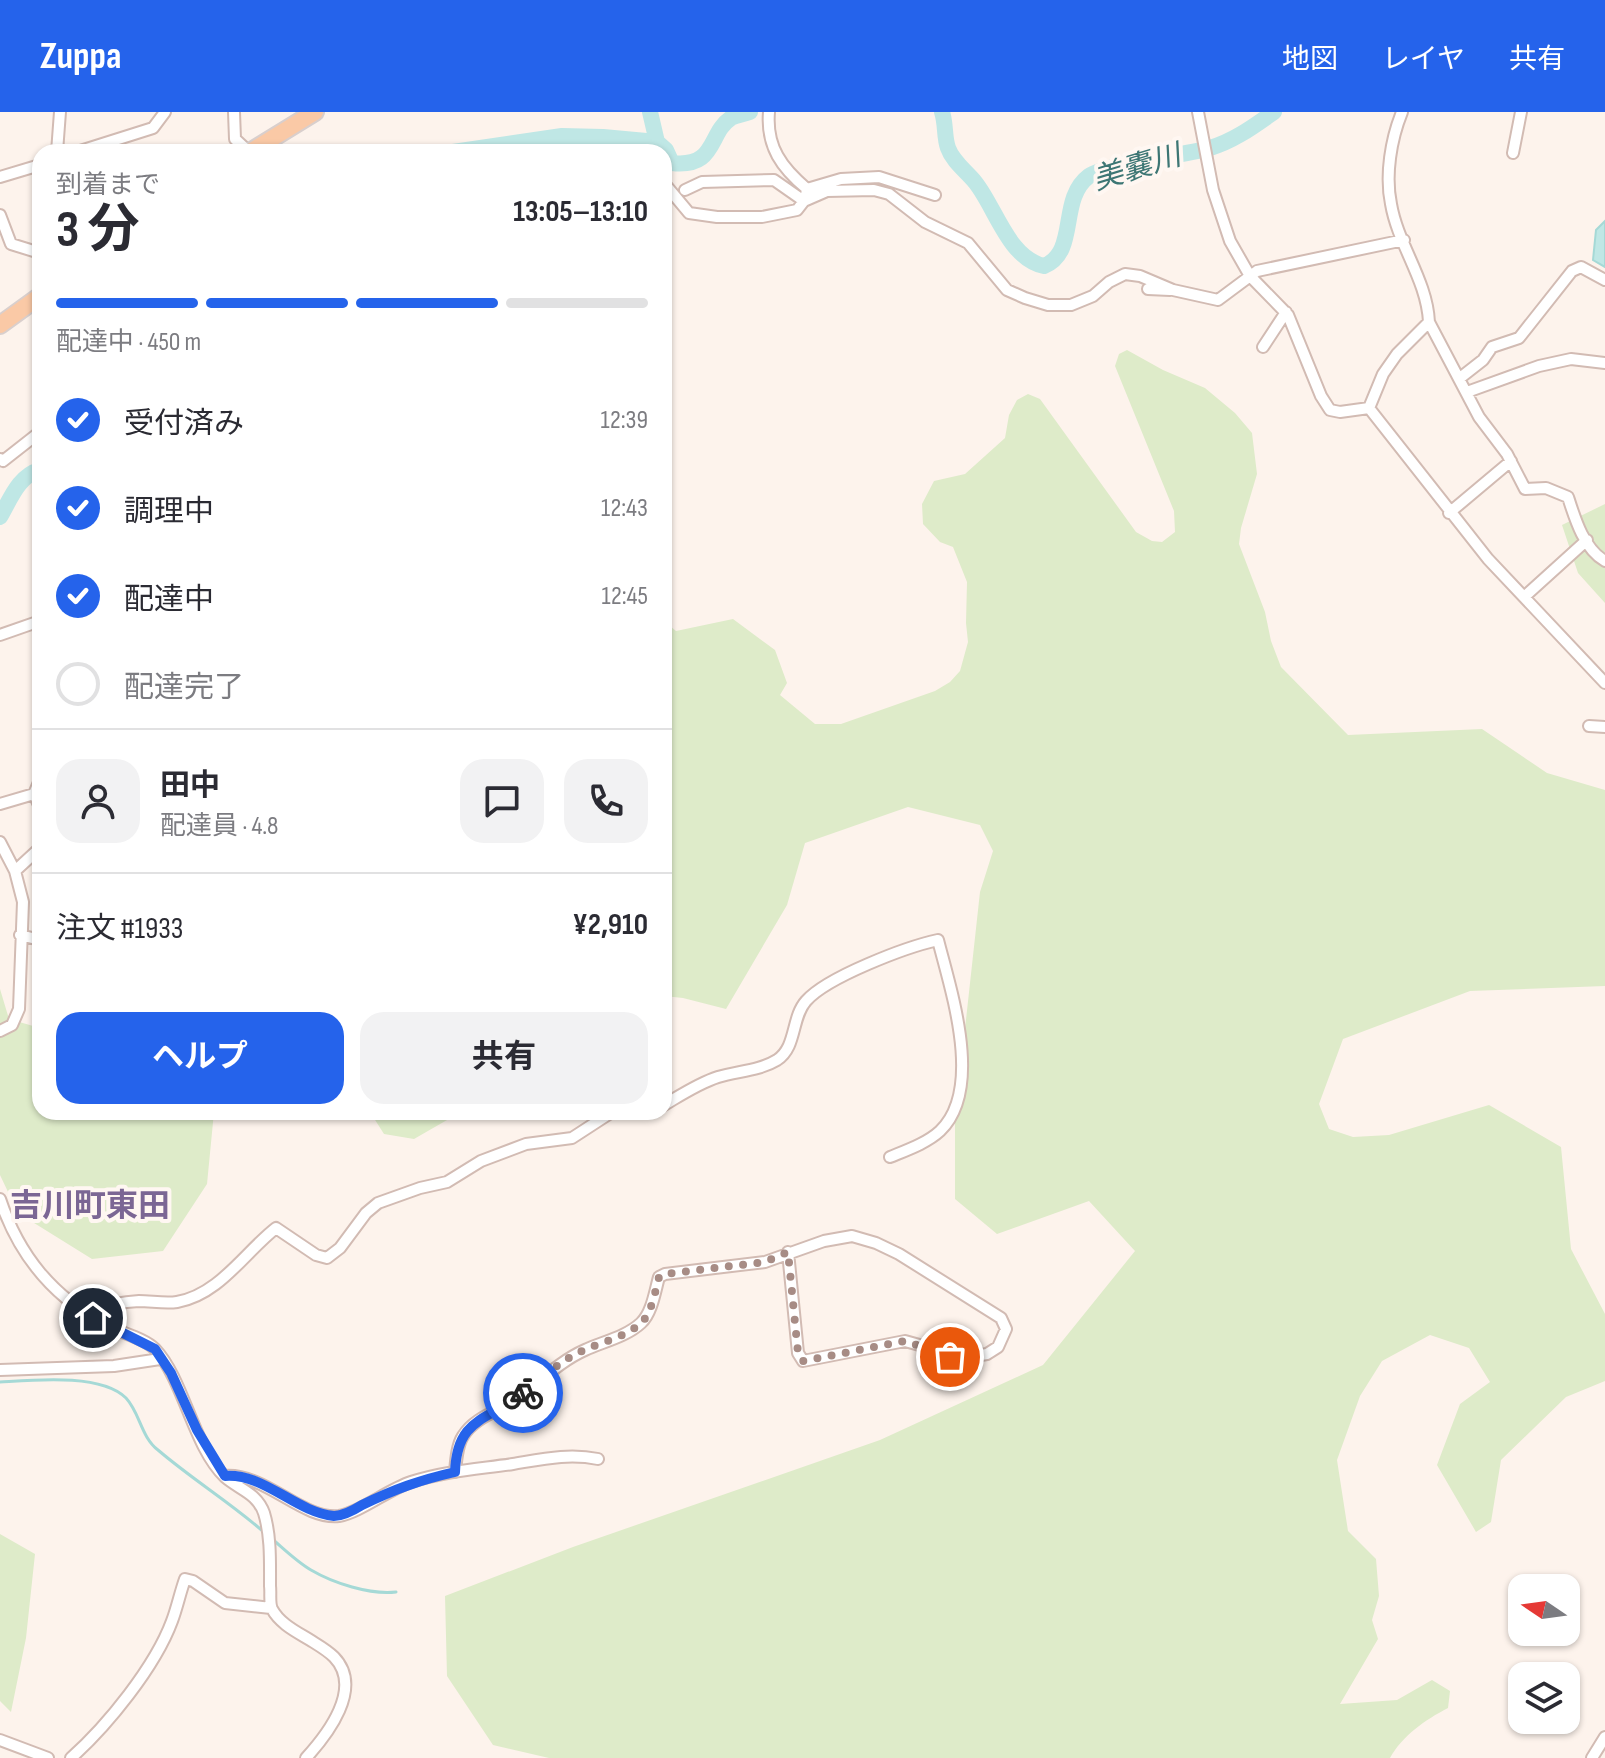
<!DOCTYPE html>
<html lang="ja">
<head>
<meta charset="utf-8">
<style>
  body { margin:0; font-family:"Sofia Sans Condensed","Noto Sans JP",sans-serif; background:#f2f2f3; color:#2b2b33; height:100vh; display:flex; flex-direction:column; font-size:30px; white-space:nowrap }
  * { box-sizing:border-box; margin:0 }
  p { font-size:26px; color:#7c7c81 }
  .icon { flex:none; width:44px; height:44px; fill:none; stroke:currentColor; stroke-width:2; stroke-linecap:round; stroke-linejoin:round }
  .map { position:relative; flex:1; overflow:hidden }
  .sheet { position:absolute; left:32px; top:32px; width:640px; height:976px; display:flex; flex-direction:column; background:#fff; border-radius:24px; box-shadow:0 2px 6px #0004 }
  .sheet>* { flex:none }
  .needle { width:52px; rotate:283deg }
  .fabs { position:absolute; left:1508px; top:1462px; display:grid; gap:16px }
  .fabs a { display:grid; place-items:center; width:72px; height:72px; border-radius:16px; background:#fff; box-shadow:0 2px 6px #0004; font-size:40px }
  .pin { position:absolute; display:grid; place-items:center; width:68px; height:68px; color:#fff; margin:-34px; border:4px solid #fff; border-radius:50%; box-shadow:0 2px 8px #0007 }
  .courier { position:absolute; display:grid; place-items:center; width:80px; height:80px; margin:-40px; border:6px solid #2563eb; border-radius:50%; background:#fff; color:#222; box-shadow:0 2px 10px #0007 }
  .overview em { font-style:normal; font-weight:700 }
  .overview div { display:flex; flex-direction:column-reverse }
  .overview { display:flex; align-items:center; justify-content:space-between; height:136px; padding:0 24px }
  h1 { font-size:52px; font-weight:700; line-height:60px }
  .bar { display:grid; grid-template-columns:repeat(4,1fr); gap:12px 8px; align-content:center; height:96px; padding:0 24px }
  .bar i { height:10px; border-radius:6px; background:#e1e1e2 }
  .bar .active { background:#2563eb }
  .bar p { grid-column:span 4 }
  .line { display:flex; align-items:center; gap:20px; padding:0 24px; border-top:2px solid #e1e1e2 }
  .line div { flex:1 }
  .round { display:grid; place-items:center; flex:none; width:84px; height:84px; border-radius:24px; background:#f2f2f3 }
  ol { padding:0 24px; list-style:none }
  li { display:flex; align-items:center; gap:24px; height:88px }
  li p { margin-inline-start:auto }
  li .icon { padding:8px; border-radius:50%; background:#2563eb; color:#fff; stroke-width:4 }
  li:last-child { color:#7c7c81 }
  li i { width:44px; height:44px; border:4px solid #e1e1e2; border-radius:50% }
  .button { display:flex; gap:16px; margin-top:auto; padding:16px 24px }
  .button a { flex:1; height:92px; border-radius:24px; background:#2563eb; color:#fff; font-size:32px; font-weight:700; line-height:92px; text-align:center }
  .button a+a { background:#f2f2f3; color:#2b2b33 }
  header { display:flex; align-items:center; gap:48px; box-sizing:border-box; height:112px; padding:0 40px; background:#2563eb; color:#fff }
  header strong { font-size:38px }
  nav { display:flex; gap:44px; margin-inline-start:auto; font-size:28px }
  .map>svg:first-child { display:block }
</style>
</head>
<body>
<header>
<strong>Zuppa</strong>
<nav><a>地図</a><a>レイヤ</a><a>共有</a></nav>
</header>
<div class="map">
<svg width="1605" height="1646" viewBox="0 0 1605 1646">
  <rect width="100%" height="100%" fill="#fdf3ec"/>
  <path fill="#deebc9" d="M1127 238 1163 258 1205 276 1235 301 1252 321 1257 362 1241 416 1239 432 1265 500 1271 529 1281 555 1348 623 1482 617 1547 661 1605 678V874L1470 879 1343 927 1319 992 1329 1017 1353 1025 1389 1023 1489 993 1561 1035 1571 1137 1605 1202V1269L1566 1285 1501 1348 1491 1410 1476 1420 1437 1353 1460 1292 1490 1270 1469 1236 1430 1223 1382 1249 1360 1284 1337 1348 1348 1419 1376 1447 1379 1484 1372 1508 1378 1527 1340 1592 1397 1588 1432 1568 1450 1579 1448 1596C1425 1608 1403 1623 1390 1646H549L493 1633 447 1564 445 1484 573 1435 880 1328 1043 1253 1135 1139 1089 1089 997 1122 955 1087V1008L980 780 993 739 980 713 908 695 805 731 787 793 726 897 683 886 664 884V509L676 519 733 507 775 538 787 571 780 583 815 612H841L935 579 950 570 960 559 968 530 966 511 967 470 953 435 940 430 923 412 922 392 934 369 965 362 1005 326 1009 303 1017 288 1028 282 1040 287 1136 420 1152 429 1162 430 1175 420 1174 399 1115 254 1119 242Z
    M1605 392V491L1578 461 1562 413Z
    M0 877 9 907 40 916V1000H214L207 1072 163 1139 92 1147 18 1101 0 1063Z
    M370 1000H461L414 1027 384 1022Z
    M0 1422 35 1442 26 1526 11 1600 0 1589Z"/>
  <path fill="#bfe7e5" stroke="#a5d9d6" stroke-width="2" d="M1605 109V155L1593 148 1596 118Z"/>
  <g fill="none" stroke-linecap="round" stroke-linejoin="round">
    <path stroke="#a5d9d6" stroke-width="3" d="M0 1270C33 1268 101 1261 126 1286 140 1301 141 1325 158 1338 193 1368 231 1391 265 1421
      M271 1426C284 1437 297 1450 311 1458 333 1471 370 1483 396 1480"/>
    <path stroke="#bfe7e5" stroke-width="16" d="M650 0 657 30
      M942 0C946 12 944 25 948 36 953 50 966 59 975 70 996 96 1008 146 1044 154 1079 140 1058 87 1089 64 1107 51 1182 44 1210 36 1234 29 1254 14 1274 0
      M453 40 562 24 603 25 657 30 666 38 672 51C717 56 708 21 731 6 736 3 744 2 750 0
      M0 405C10 388 19 363 40 358"/>
    <defs>
      <path id="street" d="M234 0 235 27 249 40
        M769 0C766 35 782 56 807 77L806 83
        M1198 0 1213 78 1230 129 1250 164 1288 203 1321 284 1330 298 1340 300 1369 296
        M1402 0C1391 27 1385 63 1391 92 1398 133 1427 168 1429 210L1397 242 1383 262 1369 296 1488 447 1605 571
        M57 40 60 0
        M77 40 153 16 165 0
        M1513 41 1521 0
        M0 65 40 53
        M664 71 689 101 717 105H762L797 98 804 89 827 79 874 78 889 82 925 110 968 131 1007 178 1025 186 1048 193H1071L1093 184 1109 170 1125 162 1140 164 1173 178 1218 188 1257 159 1404 128
        M807 77 841 67 879 65 935 83
        M685 78 702 70 774 68 804 89
        M0 103 11 132 40 141
        M1148 177 1170 178
        M1429 210 1479 305 1507 342 1525 377 1546 376 1568 385C1575 407 1584 437 1605 449
        M1263 235 1286 200
        M1460 266 1483 248 1492 235 1519 226 1572 159 1581 155 1605 168
        M1467 280 1539 254 1571 247 1605 251
        M0 347 3 349 40 320
        M1449 401 1511 349
        M1524 485 1587 428
        M0 523 40 509
        M1589 614 1605 615
        M40 668 34 682 40 695
        M0 692 34 682
        M0 730 15 759 23 790 19 897 12 913 0 919
        M15 759 40 736
        M20 823 40 828
        M664 993C681 983 699 971 718 965 737 959 759 959 777 948 797 935 791 906 806 889 827 865 906 835 938 828 951 879 984 977 940 1019 927 1031 907 1038 890 1045
        M0 1087C19 1144 53 1185 106 1213 121 1221 144 1226 155 1237 184 1268 193 1334 225 1365 240 1378 257 1381 264 1401 271 1424 270 1450 270 1474 271 1481 269 1491 272 1497 280 1512 297 1520 310 1528 318 1533 327 1538 334 1545 364 1576 327 1623 306 1646
        M84 1200C103 1194 119 1190 139 1189 151 1189 165 1192 177 1190 219 1183 245 1140 276 1116L316 1143 327 1146 340 1136 366 1101 378 1091 420 1076 447 1070 481 1049 526 1032 572 1026 612 1000
        M0 1258 114 1254 160 1247
        M455 1360C456 1349 457 1333 463 1324 475 1305 497 1300 514 1289 538 1272 558 1250 585 1238 602 1230 626 1225 641 1211 652 1201 655 1179 659 1165L665 1162 765 1150 824 1129 852 1124 876 1131 899 1142 1001 1206 1006 1217 998 1235 987 1242 963 1246 936 1241 923 1234 905 1229 803 1249 798 1241 788 1140
        M225 1364C266 1361 302 1408 339 1404 359 1401 389 1377 411 1370 444 1359 479 1357 513 1352 543 1347 569 1341 598 1347
        M0 1628 48 1646
        M71 1646C107 1614 155 1555 172 1509 177 1496 180 1481 185 1467L193 1469 225 1491 271 1496
        M1592 1646 1605 1625"/>
      <path id="primary" d="M250 40 315 0
        M0 213 40 184"/>
    </defs>
    <use href="#street" stroke="#d2bbb3" stroke-width="14"/>
    <use href="#primary" stroke="#d9cfcd" stroke-width="20"/>
    <use href="#street" stroke="#fff" stroke-width="10"/>
    <use href="#primary" stroke="#fac9a6" stroke-width="16"/>
  </g>
  <g fill="none" stroke-linecap="round" stroke-linejoin="round">
    <path stroke="#a78c85" stroke-width="8" stroke-dasharray="0 14.4" d="M523 1281C542 1265 562 1248 584 1238 602 1230 626 1225 641 1211 652 1201 655 1179 659 1165L665 1162 765 1150 788 1140 798 1241 803 1249 905 1229 950 1245"/>
    <path stroke="#2563eb" stroke-width="10" d="M93 1206 155 1237 171 1261 197 1318 225 1364C265 1361 295 1400 334 1404 344 1404 354 1398 362 1393 395 1377 420 1368 455 1360 457 1305 488 1309 523 1281"/>
  </g>
  <g text-anchor="middle" dominant-baseline="central" stroke-width="8" stroke-linejoin="round" paint-order="stroke">
    <g font-size="30" font-style="italic" fill="#3d7674" stroke="#fff7f2">
      <text transform="translate(1137 56) rotate(-17)">美嚢川</text>
    </g>
    <g font-size="32" font-weight="bold" fill="#7b6694" stroke="#fff7f2">
      <text x="90" y="1094">吉川町東田</text>
    </g>
  </g>
</svg>
<div class="fabs">
<a><svg class="needle" viewBox="-14 -14 28 28"><path d="M0-13l5 13h-10z" fill="#e53935"/><path d="M0 13l5-13h-10z" fill="#7c7c81"/></svg></a>
<a><svg class="icon" aria-label="layers" viewBox="0 0 24 24"><path d="M12 4l9 5-9 5-9-5zM3 14l9 5 9-5"/></svg></a>
</div>
<div class="pin" style="left:950px;top:1245px;background:#ea580c"><svg class="icon" aria-label="bag" viewBox="0 0 24 24"><path d="M5 8h14l-1 12H6zM9 8a3 3 0 0 1 6 0"/></svg></div>
<div class="pin" style="left:93px;top:1206px;background:#1f2937"><svg class="icon" aria-label="home" viewBox="0 0 24 24"><path d="M3 11l9-7 9 7M6 9v11h12V9"/></svg></div>
<div class="courier" style="left:523px;top:1281px"><svg class="icon" aria-label="bike" viewBox="0 0 24 24"><circle cx="6" cy="16" r="4"/><circle cx="18" cy="16" r="4"/><path d="M6 16l4-8h5l3 8M10 8l3 8H6M13 5h3"/></svg></div>
<section class="sheet">
<div class="overview"><div><h1>3 分</h1><p>到着まで</p></div><em>13:05–13:10</em></div>
<div class="bar"><i class="active"></i><i class="active"></i><i class="active"></i><i></i><p>配達中 · 450 m</p></div>
<ol>
<li><svg class="icon" aria-label="check" viewBox="0 0 24 24"><path d="M5 12l5 5 9-10"/></svg>受付済み<p>12:39</p></li>
<li><svg class="icon" aria-label="check" viewBox="0 0 24 24"><path d="M5 12l5 5 9-10"/></svg>調理中<p>12:43</p></li>
<li><svg class="icon" aria-label="check" viewBox="0 0 24 24"><path d="M5 12l5 5 9-10"/></svg>配達中<p>12:45</p></li>
<li><i></i>配達完了</li>
</ol>
<div class="line" style="height:144px"><a class="round"><svg class="icon" aria-label="person" viewBox="0 0 24 24"><circle cx="12" cy="8" r="4"/><path d="M4 21q1-7 8-7t8 7"/></svg></a><div><b>田中</b><p>配達員 · 4.8</p></div><a class="round"><svg class="icon" aria-label="chat" viewBox="0 0 24 24"><path d="M4 5h16v11H9l-5 4z"/></svg></a><a class="round"><svg class="icon" aria-label="phone" viewBox="0 0 24 24"><path d="M5 4h4l2 5-3 2q2 4 5 5l2-3 5 2v4C11 20 4 13 5 4z"/></svg></a></div>
<div class="line" style="height:104px"><div>注文 #1933</div><b>¥2,910</b></div>
<div class="button"><a>ヘルプ</a><a>共有</a></div>
</section>
</div>
</body>
</html>
